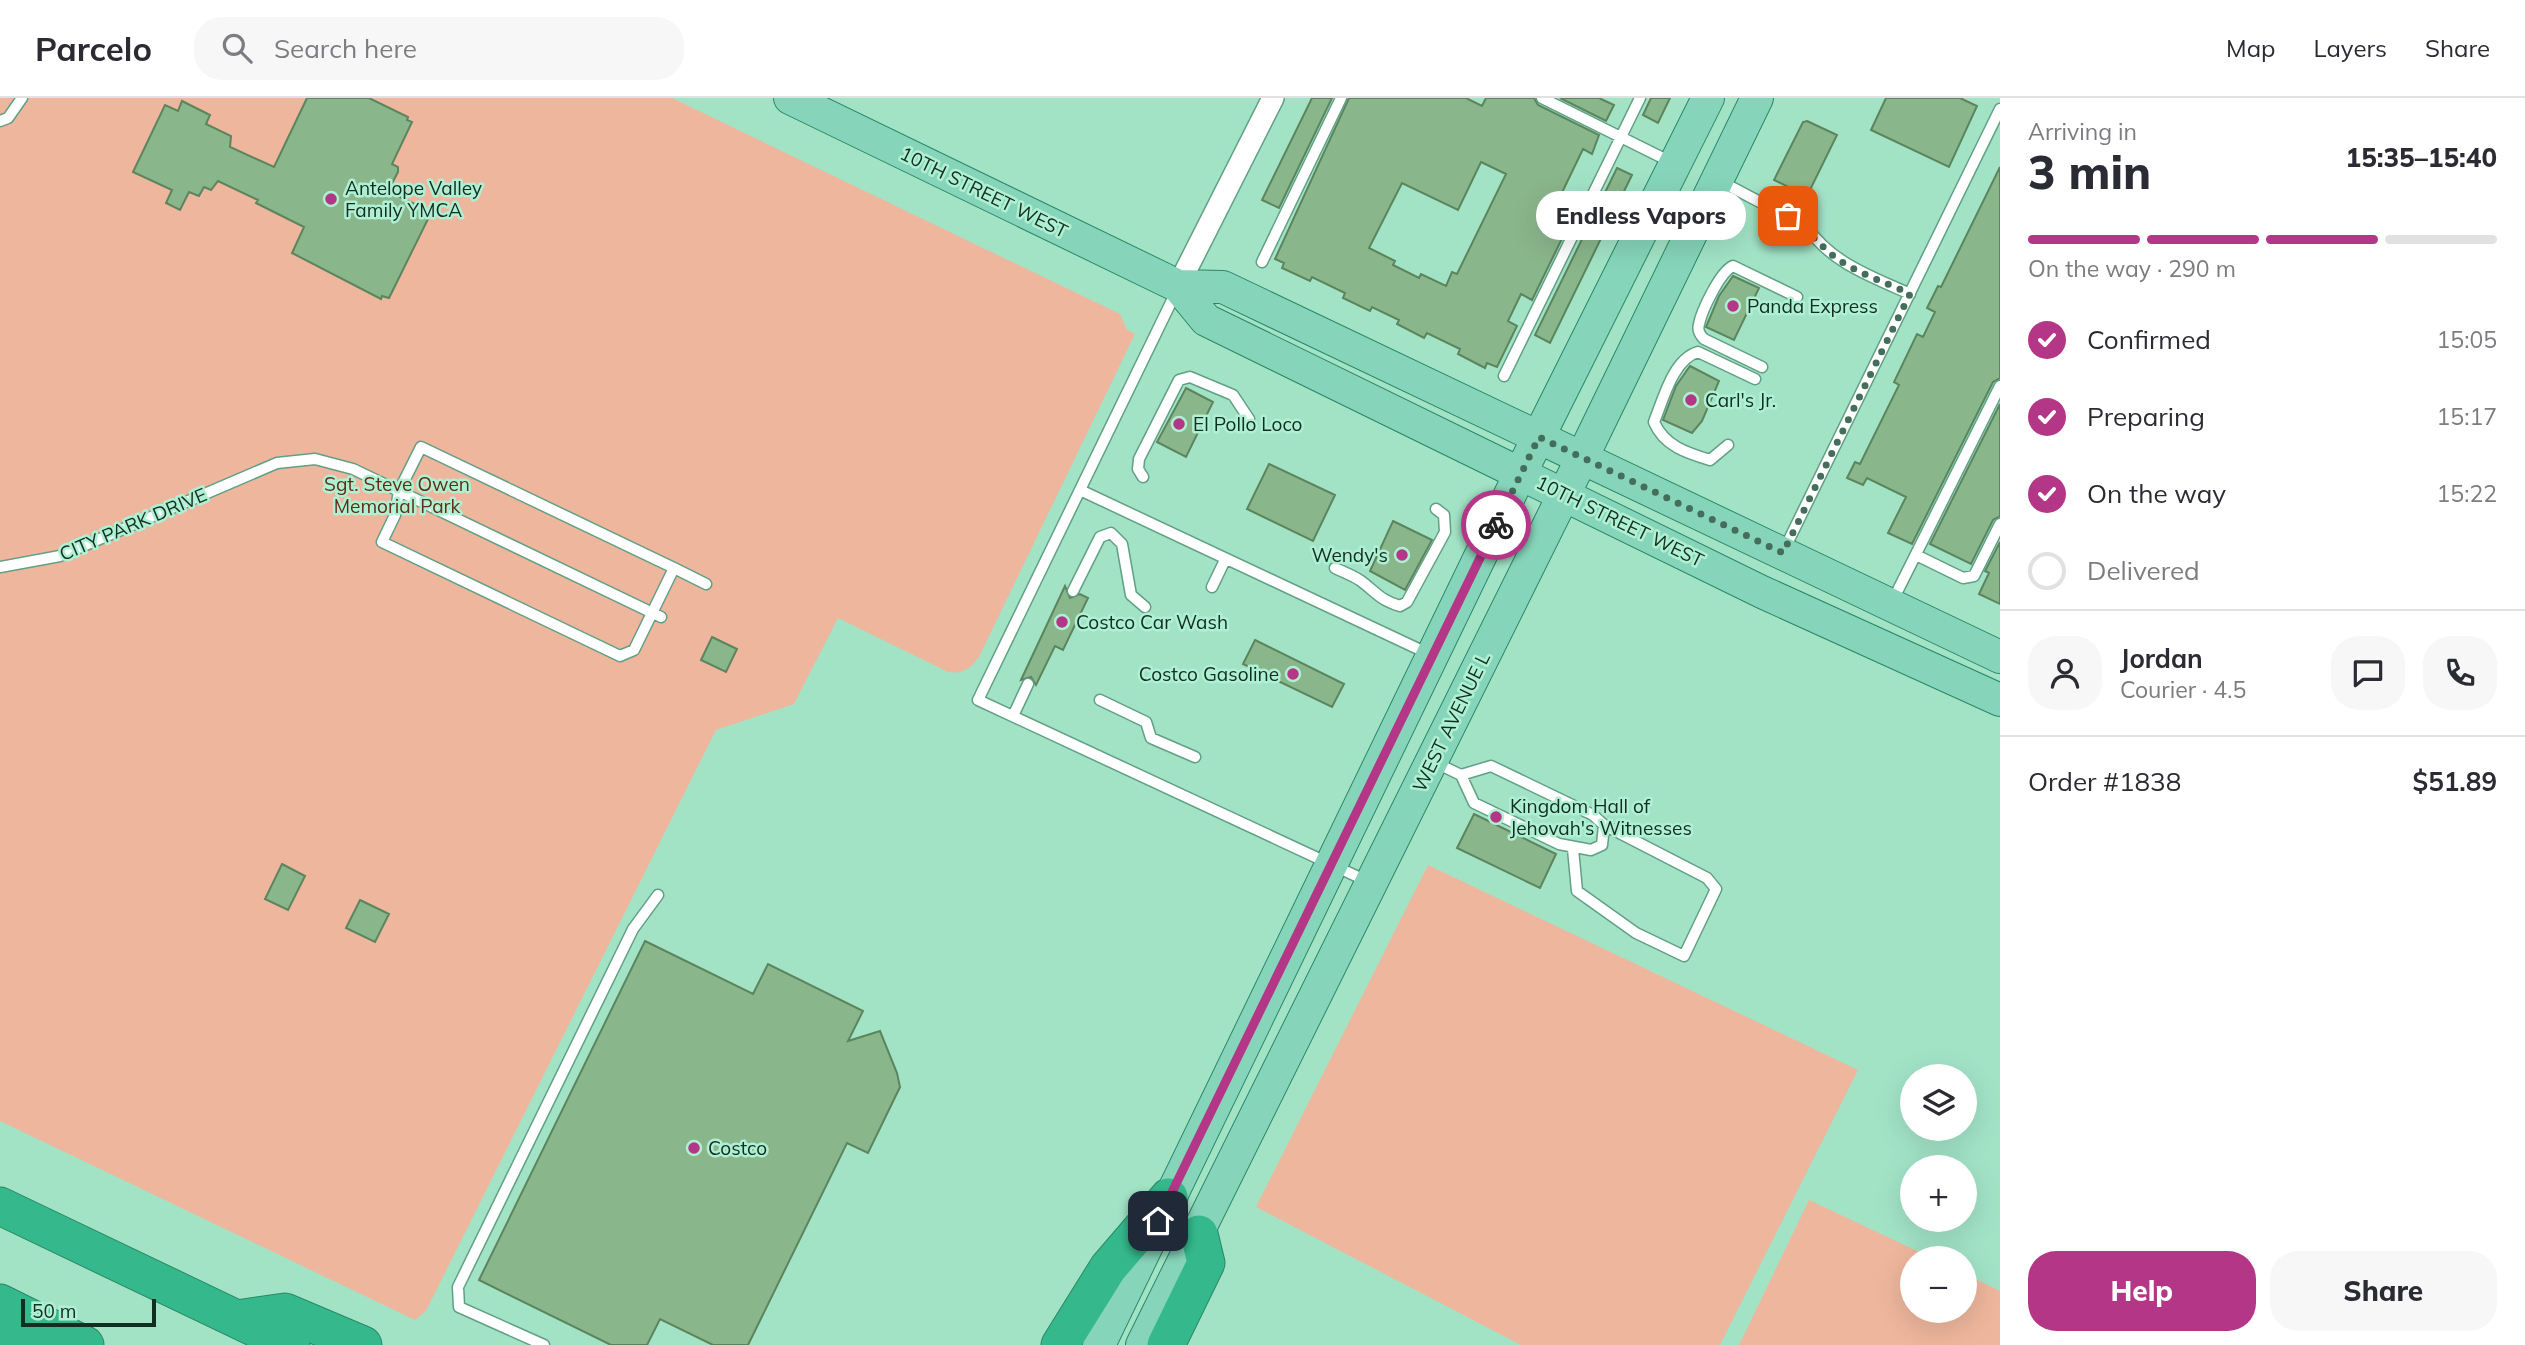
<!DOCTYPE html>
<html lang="en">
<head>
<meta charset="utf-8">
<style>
  body { margin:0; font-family:Mulish,sans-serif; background:#f7f7f7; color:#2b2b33; height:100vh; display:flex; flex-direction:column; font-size:26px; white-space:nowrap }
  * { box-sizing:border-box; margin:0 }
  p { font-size:23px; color:#7c7c81 }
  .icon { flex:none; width:38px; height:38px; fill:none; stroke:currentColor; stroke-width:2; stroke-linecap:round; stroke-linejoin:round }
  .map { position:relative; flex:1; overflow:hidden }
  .sheet { display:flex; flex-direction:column; background:#fff; width:525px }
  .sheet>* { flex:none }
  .fabs { position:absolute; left:1900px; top:966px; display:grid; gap:14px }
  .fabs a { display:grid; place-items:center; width:77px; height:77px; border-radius:50%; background:#fff; box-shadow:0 7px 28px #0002; font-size:35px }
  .scale { position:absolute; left:21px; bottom:18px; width:135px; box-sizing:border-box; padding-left:7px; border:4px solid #122d22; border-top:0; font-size:19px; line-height:24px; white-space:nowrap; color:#122d22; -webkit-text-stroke:5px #aff0d3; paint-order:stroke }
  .pin { position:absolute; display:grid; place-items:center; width:60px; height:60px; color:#fff; margin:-30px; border-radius:14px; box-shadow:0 4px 10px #0006 }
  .courier { position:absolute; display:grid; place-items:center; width:70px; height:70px; margin:-35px; border:5px solid #b43787; border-radius:50%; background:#fff; color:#222; box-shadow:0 2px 9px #0007 }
  .bubble { position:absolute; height:49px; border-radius:24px; background:#fff; box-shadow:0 7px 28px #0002; font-size:23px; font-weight:800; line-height:49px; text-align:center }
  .overview em { font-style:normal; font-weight:800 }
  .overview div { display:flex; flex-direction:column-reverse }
  .overview { display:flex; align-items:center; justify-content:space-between; height:119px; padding:0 28px }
  h1 { font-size:46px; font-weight:800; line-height:52px }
  .bar { display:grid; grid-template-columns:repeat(4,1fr); gap:10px 7px; align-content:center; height:84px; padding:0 28px }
  .bar i { height:9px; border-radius:5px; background:#e1e1e2 }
  .bar .selected { background:#b43787 }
  .bar p { grid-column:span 4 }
  .line { display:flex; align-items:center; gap:18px; padding:0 28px; border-top:2px solid #e1e1e2 }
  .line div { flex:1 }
  .round { display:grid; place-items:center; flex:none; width:74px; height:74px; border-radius:28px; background:#f7f7f7 }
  ol { padding:0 28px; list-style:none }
  li { display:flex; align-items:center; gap:21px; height:77px }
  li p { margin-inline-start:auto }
  li .icon { padding:7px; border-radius:50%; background:#b43787; color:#fff; stroke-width:4 }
  li:last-child { color:#7c7c81 }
  li i { width:38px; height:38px; border:4px solid #e1e1e2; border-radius:50% }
  .action { display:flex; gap:14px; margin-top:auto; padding:14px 28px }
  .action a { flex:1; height:80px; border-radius:28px; background:#b43787; color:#fff; font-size:28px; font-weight:800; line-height:80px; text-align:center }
  .action a+a { background:#f7f7f7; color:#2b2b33 }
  header { display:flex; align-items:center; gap:42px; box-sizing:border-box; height:98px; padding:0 35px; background:#fff; border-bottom:2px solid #e1e1e2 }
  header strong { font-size:33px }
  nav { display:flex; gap:38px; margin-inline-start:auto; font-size:24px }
  .search { width:490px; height:63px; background:#f7f7f7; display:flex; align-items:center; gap:18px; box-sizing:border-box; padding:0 24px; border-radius:28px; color:#7c7c81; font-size:26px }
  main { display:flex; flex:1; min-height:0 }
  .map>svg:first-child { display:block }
</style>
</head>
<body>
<header>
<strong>Parcelo</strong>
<div class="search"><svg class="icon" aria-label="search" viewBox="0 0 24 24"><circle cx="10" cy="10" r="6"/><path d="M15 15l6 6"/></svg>Search here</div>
<nav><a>Map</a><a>Layers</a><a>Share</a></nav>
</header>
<main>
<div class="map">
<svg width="2000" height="1247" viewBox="0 0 2000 1247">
  <rect width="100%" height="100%" fill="#a2e3c6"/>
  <path fill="#eeb69d" d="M0 0H672L1120 216 1127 232 1135 236 979 559C970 571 963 576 948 574L838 520 794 606 716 632 426 1213 415 1222 0 1023Z
    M1428 767 1858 972 1720 1247H1521L1256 1109Z
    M1809 1102 1932 1160H1913V1213H1965V1176L2000 1193V1247H1739Z"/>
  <path fill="#8ab68b" stroke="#5b855d" stroke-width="2" fill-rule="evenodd" d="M307 0H369L408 19 407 22 412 24 392 66 398 69V74L388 93 425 111 430 117 389 200 382 198 381 201 292 155 304 129 256 105 258 102 218 83 211 92 204 89 199 98 189 94 180 112 166 105 172 92 133 74 165 7 178 13 182 3 210 17 206 26 231 38 230 49 274 69Z
    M1312 0H1332L1279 110 1262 102Z
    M1349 0H1466L1482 8 1486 0H1534L1538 7 1599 37 1592 56 1583 51 1555 109 1573 118 1532 202 1521 196 1508 223 1517 228 1497 269 1487 265 1485 270 1458 256 1460 251 1427 235 1424 240 1397 226 1399 222 1372 209 1370 213 1343 200 1345 195 1312 179 1310 183 1282 170 1284 165 1275 161ZM1481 64 1506 76 1457 176 1452 174 1446 188 1421 176 1419 180 1393 167 1395 163 1369 150 1402 85 1458 112Z
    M1560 0H1599L1614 7 1606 23Z
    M1651 0H1670L1658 25 1643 17Z
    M1886 0H1960L1977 8 1949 69 1871 32Z
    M1807 23 1837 37 1807 98 1774 82 1803 24Z
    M2000 69V280L1993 284 1912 446 1888 435 1906 399 1867 380 1863 387 1847 380 1855 364 1860 366 1899 287 1894 284 1917 236 1923 239 1935 214 1927 210 1938 188 1941 189Z
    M1617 70 1632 77 1550 245 1535 237Z
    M1733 178 1759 190 1734 242 1706 229 1719 198Z
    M1690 268 1719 283 1702 323 1692 335 1663 322 1676 288Z
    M1186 290 1213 304 1186 359 1157 344Z
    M2000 306V418L1993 422 1971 466 1930 446Z
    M1269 366 1335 397 1313 443 1247 411Z
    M1393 423 1432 442 1405 492 1370 473Z
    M2000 444V506L1979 496 1989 475 1985 473Z
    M1065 488 1070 500 1080 496 1088 500 1063 552 1055 548 1036 587 1031 579 1021 582Z
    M712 539 737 551 726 574 701 562Z
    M1255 542 1344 586 1332 609 1243 566Z
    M1474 716 1556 756 1540 790 1457 750Z
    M282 766 305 778 288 812 265 801Z
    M360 802 389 816 375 844 346 830Z
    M645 843 753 896 768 866 863 913 848 943 880 933 897 975 900 989 868 1055 847 1045 748 1247H713L660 1221 647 1247H611L479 1182Z"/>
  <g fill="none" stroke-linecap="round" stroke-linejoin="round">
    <defs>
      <path id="service" d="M1542 0 1671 64
        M0 23 8 20 22 0
        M1720 83 1807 129C1831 165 1873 179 1910 196
        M1262 164 1341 0
        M1177 192 978 602 1369 784
        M1762 269 1704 241C1700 237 1697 233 1699 226 1702 212 1720 174 1733 168L1797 199
        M1504 278 1640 0
        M1728 347 1710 362C1687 355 1664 348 1654 324 1663 302 1673 261 1698 254L1755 281
        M421 349 674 470 634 552 620 558 382 444 395 417 399 393Z
        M1143 379 1138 371 1139 361 1179 282 1190 279 1233 297 1249 321
        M1080 392 1429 556
        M1784 452 2000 11
        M1918 458 1963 480 1974 478 2000 426
        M0 469 60 458 277 365 315 361 353 371 661 519
        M674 470 706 486
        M1335 470C1343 474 1354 478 1361 483 1377 495 1380 502 1400 508L1407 504 1445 434 1444 417 1436 411
        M1212 489 1225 462
        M1073 493 1100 439 1111 435 1122 446 1131 497 1145 509
        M1892 504 2000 288
        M1100 602 1146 624 1151 640 1195 659
        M1013 618 1028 586
        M1434 664 1461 677 1474 705 1559 746 1591 752 1602 747 1604 727
        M1461 677 1491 668 1593 717 1604 727 1707 780 1716 791 1684 858 1636 835 1577 793 1573 751
        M544 1247 459 1209 458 1189 633 831 658 797"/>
      <path id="minor" d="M1178 188 1273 0"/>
      <path id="primary" d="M790 0 1178 188 1223 189 2000 559
        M1178 188 1206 222 1762 494 2000 602
        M1099 1247 1521 374 1708 0
        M1142 1247 1582 360 1757 0"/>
      <path id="motorway" d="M0 1108 291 1247
        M0 1205 85 1247
        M237 1221 285 1214 363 1247
        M0 1233 24 1247
        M1060 1247 1108 1170 1169 1099
        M1166 1247 1206 1165 1199 1136"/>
    </defs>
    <use href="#service" stroke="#61a085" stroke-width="13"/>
    <use href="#minor" stroke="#61a085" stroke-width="24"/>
    <use href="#primary" stroke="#298867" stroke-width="34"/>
    <use href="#motorway" stroke="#298867" stroke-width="39"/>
    <use href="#service" stroke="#fff" stroke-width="10"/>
    <use href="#minor" stroke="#fff" stroke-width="21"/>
    <use href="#primary" stroke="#86d5ba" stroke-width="32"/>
    <use href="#motorway" stroke="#35b98c" stroke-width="37"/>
  </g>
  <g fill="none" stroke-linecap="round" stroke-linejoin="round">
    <path stroke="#446d5b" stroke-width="7" stroke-dasharray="0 12.6" d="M1496 427 1539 339 1783 455 1910 196C1887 185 1860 176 1839 162 1820 149 1808 130 1788 118"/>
    <path stroke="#b43787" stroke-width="9" d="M1158 1123 1496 427"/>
  </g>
  <g fill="#b43787" stroke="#aff0d3" stroke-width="2.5">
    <circle cx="331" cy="101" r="7"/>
    <circle cx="1733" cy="208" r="7"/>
    <circle cx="1691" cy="302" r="7"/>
    <circle cx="1179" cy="326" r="7"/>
    <circle cx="1402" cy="457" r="7"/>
    <circle cx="1062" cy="524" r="7"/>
    <circle cx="1293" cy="576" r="7"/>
    <circle cx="1496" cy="719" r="7"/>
    <circle cx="694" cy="1050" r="7"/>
  </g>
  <g text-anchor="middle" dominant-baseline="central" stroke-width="5" stroke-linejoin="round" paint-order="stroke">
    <g font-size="19" fill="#122d22" stroke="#aff0d3" text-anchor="start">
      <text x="345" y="90">Antelope Valley<tspan x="345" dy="22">Family YMCA</tspan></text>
      <text x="1747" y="208">Panda Express</text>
      <text x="1705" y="302">Carl's Jr.</text>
      <text x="1193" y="326">El Pollo Loco</text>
      <text x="1388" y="457" text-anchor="end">Wendy's</text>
      <text x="1076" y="524">Costco Car Wash</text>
      <text x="1279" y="576" text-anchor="end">Costco Gasoline</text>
      <text x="1510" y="708">Kingdom Hall of<tspan x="1510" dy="22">Jehovah's Witnesses</tspan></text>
      <text x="708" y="1050">Costco</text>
    </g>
    <g font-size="19" fill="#122d22" stroke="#aff0d3">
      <text transform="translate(984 94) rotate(26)">10TH STREET WEST</text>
      <text transform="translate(1620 423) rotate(26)">10TH STREET WEST</text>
      <text transform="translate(133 426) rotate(-23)">CITY PARK DRIVE</text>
      <text transform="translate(1451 624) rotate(-64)">WEST AVENUE L</text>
    </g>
    <g font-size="19" fill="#5f2e15" stroke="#aff0d3">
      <text x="397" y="386">Sgt. Steve Owen<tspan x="397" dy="22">Memorial Park</tspan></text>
    </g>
  </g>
</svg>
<div class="fabs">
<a><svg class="icon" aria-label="layers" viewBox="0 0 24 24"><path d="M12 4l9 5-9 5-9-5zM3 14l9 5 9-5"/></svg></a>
<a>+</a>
<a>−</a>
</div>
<div class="scale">50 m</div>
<div class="pin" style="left:1788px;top:118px;background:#ea580c"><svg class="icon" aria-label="bag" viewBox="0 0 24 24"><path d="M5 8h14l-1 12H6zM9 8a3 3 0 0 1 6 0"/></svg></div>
<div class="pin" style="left:1158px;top:1123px;background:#1f2937"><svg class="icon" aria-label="home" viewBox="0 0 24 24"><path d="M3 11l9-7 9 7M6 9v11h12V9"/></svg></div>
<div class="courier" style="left:1496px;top:427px"><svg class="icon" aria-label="bike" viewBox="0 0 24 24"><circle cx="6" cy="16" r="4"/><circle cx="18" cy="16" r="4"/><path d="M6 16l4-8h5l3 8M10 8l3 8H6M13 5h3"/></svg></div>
<div class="bubble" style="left:1536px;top:93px;width:210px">Endless Vapors</div>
</div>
<section class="sheet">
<div class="overview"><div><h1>3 min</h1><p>Arriving in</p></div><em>15:35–15:40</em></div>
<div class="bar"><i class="selected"></i><i class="selected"></i><i class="selected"></i><i></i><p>On the way · 290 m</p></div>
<ol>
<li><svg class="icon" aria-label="check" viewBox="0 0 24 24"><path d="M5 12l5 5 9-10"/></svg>Confirmed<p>15:05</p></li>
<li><svg class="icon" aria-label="check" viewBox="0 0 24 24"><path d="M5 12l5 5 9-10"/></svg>Preparing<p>15:17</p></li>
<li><svg class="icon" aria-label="check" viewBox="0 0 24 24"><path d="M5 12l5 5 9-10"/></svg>On the way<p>15:22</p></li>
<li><i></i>Delivered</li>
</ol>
<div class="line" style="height:126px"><a class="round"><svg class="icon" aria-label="person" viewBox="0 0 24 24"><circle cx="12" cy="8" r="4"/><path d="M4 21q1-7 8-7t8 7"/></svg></a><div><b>Jordan</b><p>Courier · 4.5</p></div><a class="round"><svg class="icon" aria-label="chat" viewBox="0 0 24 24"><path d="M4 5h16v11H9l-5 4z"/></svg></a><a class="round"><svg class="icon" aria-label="phone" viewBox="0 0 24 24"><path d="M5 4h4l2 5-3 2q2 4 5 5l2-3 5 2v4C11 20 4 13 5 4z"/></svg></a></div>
<div class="line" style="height:91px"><div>Order #1838</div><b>$51.89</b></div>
<div class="action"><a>Help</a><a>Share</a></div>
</section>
</main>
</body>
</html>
